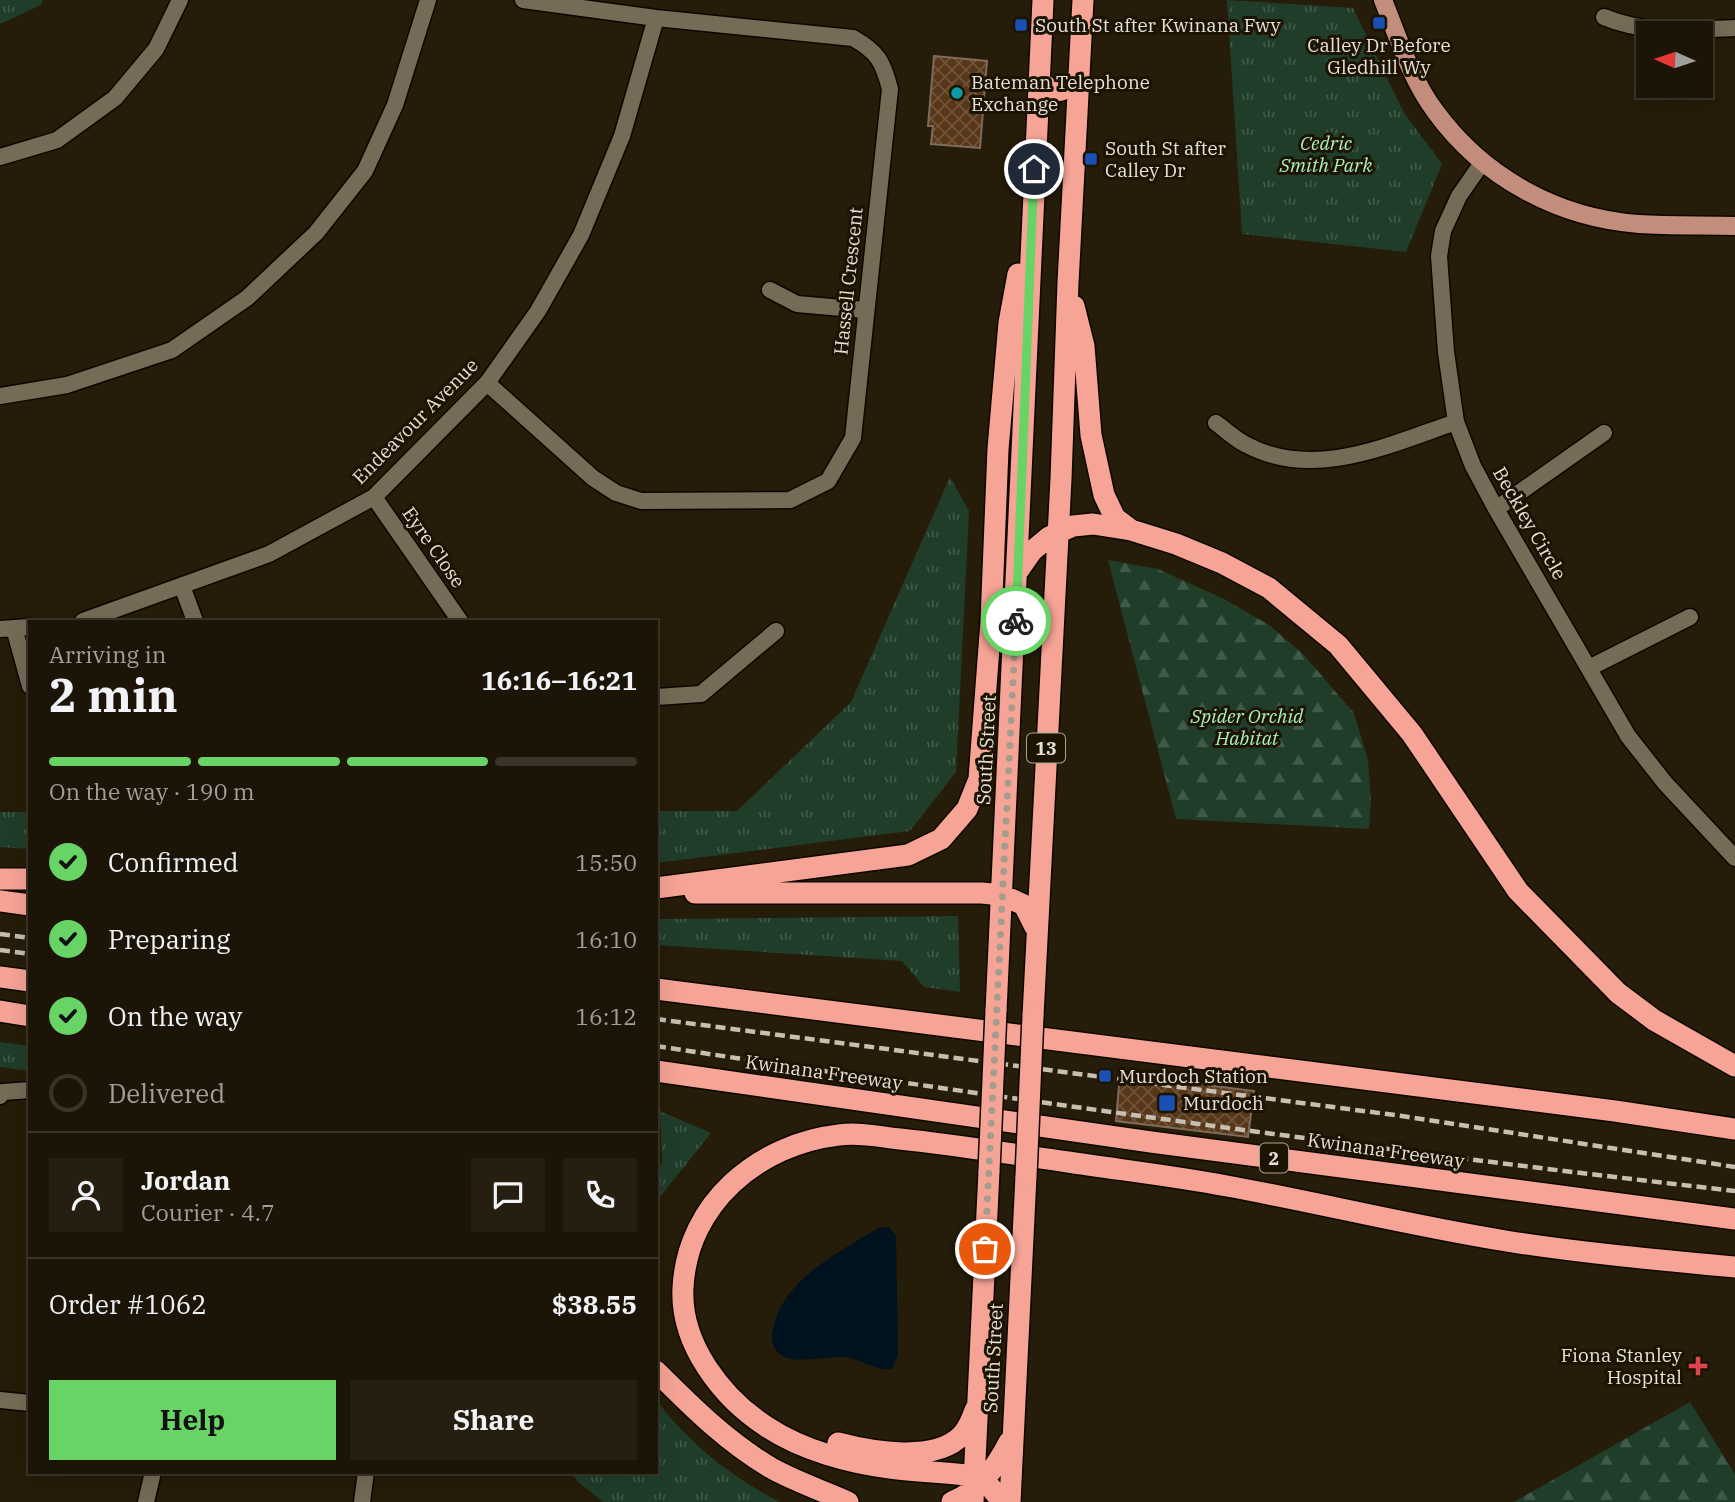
<!DOCTYPE html>
<html lang="en">
<head>
<meta charset="utf-8">
<style>
  body { margin:0; font-family:"IBM Plex Serif",serif; background:#251e11; color:#f1f3f6; height:100vh; display:flex; flex-direction:column; font-size:26px; white-space:nowrap }
  * { box-sizing:border-box; margin:0 }
  p { font-size:23px; color:#a09f9b }
  .icon { flex:none; width:38px; height:38px; fill:none; stroke:currentColor; stroke-width:2; stroke-linecap:round; stroke-linejoin:round }
  .map { position:relative; flex:1; overflow:hidden }
  .drawer { position:absolute; left:28px; top:620px; width:630px; height:854px; display:flex; flex-direction:column; background:#1c1507; border-radius:0px; box-shadow:0 7px 28px #0002,0 0 0 2px #3a3428 }
  .drawer>* { flex:none }
  .needle { width:46px; rotate:273deg }
  .buttons { position:absolute; left:1636px; top:21px; display:grid; gap:14px }
  .buttons a { display:grid; place-items:center; width:77px; height:77px; border-radius:0px; background:#1c1507; box-shadow:0 7px 28px #0002,0 0 0 2px #3a3428; font-size:35px }
  .pin { position:absolute; display:grid; place-items:center; width:60px; height:60px; color:#fff; margin:-30px; border:4px solid #fff; border-radius:50%; box-shadow:0 2px 7px #0007 }
  .courier { position:absolute; display:grid; place-items:center; width:70px; height:70px; margin:-35px; border:5px solid #68d465; border-radius:50%; background:#fff; color:#222; box-shadow:0 2px 9px #0007 }
  .summary em { font-style:normal; font-weight:700 }
  .summary div { display:flex; flex-direction:column-reverse }
  .summary { display:flex; align-items:center; justify-content:space-between; height:119px; padding:0 21px }
  h1 { font-size:46px; font-weight:700; line-height:52px }
  .bar { display:grid; grid-template-columns:repeat(4,1fr); gap:10px 7px; align-content:center; height:84px; padding:0 21px }
  .bar i { height:9px; border-radius:5px; background:#3a3428 }
  .bar .on { background:#68d465 }
  .bar p { grid-column:span 4 }
  .line { display:flex; align-items:center; gap:18px; padding:0 21px; border-top:2px solid #3a3428 }
  .line div { flex:1 }
  .round { display:grid; place-items:center; flex:none; width:74px; height:74px; border-radius:0px; background:#251e11 }
  ol { padding:0 21px; list-style:none }
  li { display:flex; align-items:center; gap:21px; height:77px }
  li p { margin-inline-start:auto }
  li .icon { padding:7px; border-radius:50%; background:#68d465; color:#111; stroke-width:4 }
  li:last-child { color:#a09f9b }
  li i { width:38px; height:38px; border:4px solid #3a3428; border-radius:50% }
  .primary-button { display:flex; gap:14px; margin-top:auto; padding:14px 21px }
  .primary-button a { flex:1; height:80px; border-radius:0px; background:#68d465; color:#111; font-size:28px; font-weight:700; line-height:80px; text-align:center }
  .primary-button a+a { background:#251e11; color:#f1f3f6 }
  .map>svg:first-child { display:block }
</style>
</head>
<body>
<div class="map">
<svg width="1735" height="1502" viewBox="0 0 1735 1502">
  <defs>
    <pattern id="grass-tufts" width="24" height="20" patternUnits="userSpaceOnUse" patternTransform="scale(1.75)"><rect width="24" height="20" fill="#203d2a"/><path d="M3 7l-1-3M5 7V3M7 7l1-3M15 17l-1-3M17 17v-4M19 17l1-3" fill="none" stroke="#405948"/></pattern>
    <pattern id="forest-firs" width="22" height="20" patternUnits="userSpaceOnUse" patternTransform="scale(1.75)"><rect width="22" height="20" fill="#203d2a"/><path d="M5 1l3.5 6h-7zM16 11l3.5 6h-7z" fill="#405948"/></pattern>
    <pattern id="building-cross-hatch" width="8" height="8" patternUnits="userSpaceOnUse" patternTransform="scale(1.75)"><rect width="8" height="8" fill="#583718"/><path d="M0 0l8 8M0 8l8-8" fill="none" stroke="#705439"/></pattern>
  </defs>
  <rect width="100%" height="100%" fill="#251c09"/>
  <path fill="url(#grass-tufts)" d="M0 0H43L41 5 0 24Z
    M1227 0 1353 8 1404 113 1442 164 1406 252 1242 234Z
    M950 477 969 511 956 772 910 831 656 863V811H737L851 702Z
    M0 812H30V849L0 847Z
    M958 916 960 992 924 987 902 961 656 945V919Z
    M0 1042 30 1046V1071L0 1067Z
    M660 1111 711 1133 656 1202V1171L662 1162Z
    M656 1400C690 1444 731 1477 780 1502H603L577 1481 572 1472H656Z"/>
  <path fill="url(#forest-firs)" d="M1108 560 1158 569 1224 599 1269 625 1303 654 1354 713 1368 760 1371 800 1369 829 1176 819Z
    M1690 1402 1735 1474V1502H1514Z"/>
  <path fill="#00121e" d="M889 1227 896 1236 898 1355 892 1369C875 1372 858 1356 841 1357 827 1357 799 1362 787 1358 777 1355 770 1344 772 1334 780 1280 836 1255 878 1228Z"/>
  <path fill="url(#building-cross-hatch)" stroke="#7e6b5b" stroke-width="2" d="M934 56 987 61 980 148 931 144 933 126H928Z
    M1120 1074 1254 1091 1248 1137 1116 1121Z"/>
  <g fill="none" stroke-linecap="round" stroke-linejoin="round">
    <defs>
      <path id="minor" d="M1604 17C1647 35 1689 30 1735 28
        M0 157 57 140 115 98 156 49 180 0
        M1482 163 1459 196 1443 231 1439 256 1446 352 1456 422 1473 466 1496 509 1628 736 1665 783 1735 858
        M770 290 797 304 865 310
        M487 383 593 478 616 493 641 501 790 500 828 481 853 438 890 89C883 62 878 52 853 38L656 18 523 0
        M0 396 67 385 172 350 247 298 316 233 365 171 395 105 428 0
        M1216 423C1226 430 1236 440 1247 445 1314 481 1391 444 1456 422
        M374 497 460 621
        M1496 509 1604 433
        M182 586 195 621
        M83 621 269 554 374 497 487 383 538 311 581 235 622 136 656 18
        M14 628 30 686
        M0 629 30 627
        M1589 668 1690 617
        M656 697 701 694 776 631
        M0 1096 3 1092 30 1090
        M0 1400 30 1403
        M146 1502 153 1472
        M362 1502 366 1472"/>
      <path id="major" d="M1383 0C1398 37 1411 79 1435 111 1483 177 1557 218 1639 224 1671 226 1703 225 1735 226"/>
      <path id="highway" d="M1039 80C1055 97 1063 92 1079 78
        M1074 306 1084 346 1091 435 1104 495 1115 518 1131 530
        M1018 571 1032 551 1049 537 1073 526 1093 524 1131 530 1176 544 1222 563 1269 588 1338 645 1412 734 1518 891 1618 993 1654 1020 1735 1066
        M0 879H30
        M656 888 908 855 941 839 967 809 979 779 991 621 998 449 1009 323 1018 274
        M695 893H982L1002 895 1024 905 1035 927
        M0 901 30 905
        M0 977 30 981
        M656 989 1615 1111 1735 1129
        M0 1011 30 1016
        M996 1011 1043 0
        M1033 1016 1061 479 1068 283 1083 0
        M656 1071 1151 1142 1735 1219
        M656 1371C692 1407 728 1443 773 1469 797 1482 823 1491 848 1502
        M838 1443C872 1452 936 1463 962 1435 968 1428 972 1419 975 1410
        M952 1502C980 1490 995 1469 1009 1442
        M973 1502 989 1171
        M1001 1502C995 1490 986 1482 974 1476 946 1472 918 1472 890 1468 849 1463 802 1450 767 1427 722 1398 680 1344 683 1288 687 1203 759 1144 839 1135 859 1132 881 1137 900 1139 956 1145 1012 1154 1068 1162 1121 1170 1175 1176 1227 1186 1320 1203 1412 1226 1506 1241 1582 1253 1659 1260 1735 1267
        M1010 1502 1026 1176"/>
    </defs>
    <use href="#minor" stroke="#0e0600" stroke-width="19"/>
    <use href="#major" stroke="#0e0600" stroke-width="21"/>
    <use href="#highway" stroke="#0e0600" stroke-width="24"/>
    <use href="#minor" stroke="#766b56" stroke-width="16"/>
    <use href="#major" stroke="#c38d7c" stroke-width="18"/>
    <use href="#highway" stroke="#f6a496" stroke-width="21"/>
    <path stroke="#c6bfb2" stroke-width="4.5" stroke-dasharray="10 5" stroke-linecap="butt" d="M0 934 30 938
      M0 950 30 954
      M656 1019 1402 1116 1735 1167
      M656 1046C1015 1100 1374 1150 1735 1191"/>
    <defs>
      <path id="highway-bridge" d="M989 1171 996 1011
        M1026 1176 1033 1016"/>
    </defs>
    <use href="#highway-bridge" stroke="#0e0600" stroke-width="24" stroke-linecap="butt"/>
    <use href="#highway-bridge" stroke="#f6a496" stroke-width="21"/>
  </g>
  <g fill="none" stroke-linecap="round" stroke-linejoin="round">
    <path stroke="#a49d8e" stroke-width="7" stroke-dasharray="0 12.6" d="M985 1249 1016 621"/>
    <path stroke="#68d465" stroke-width="9" d="M1016 621 1034 169"/>
  </g>
  <g fill="#1a4fb4" stroke="#1c1302" stroke-width="2.5">
    <rect x="1372" y="16" width="14" height="14" rx="3.5"/>
    <rect x="1014" y="18" width="14" height="14" rx="3.5"/>
    <rect x="1084" y="152" width="14" height="14" rx="3.5"/>
    <rect x="1098" y="1069" width="14" height="14" rx="3.5"/>
    <rect x="1158" y="1094" width="18" height="18" rx="3.5"/>
  </g>
  <circle fill="#0f9aa8" stroke="#1c1302" stroke-width="2.5" cx="957" cy="93" r="7"/>
  <path fill="#e0444e" stroke="#1c1302" stroke-width="2.5" d="M1694.5 1355.5h7v7h7v7h-7v7h-7v-7h-7v-7h7z"/>
  <g text-anchor="middle" dominant-baseline="central" stroke-width="6" stroke-linejoin="round" paint-order="stroke">
    <g fill="#1c1302" stroke="#aba496" stroke-width="2">
      <rect x="1027" y="733.5" width="38" height="29" rx="5"/>
      <rect x="1260" y="1143.5" width="28" height="29" rx="5"/>
    </g>
    <g font-size="18" font-weight="bold" fill="#e8e2d6">
      <text x="1046" y="748">13</text>
      <text x="1274" y="1158">2</text>
    </g>
    <g font-size="19" fill="#e8e2d6" stroke="#1c1302" text-anchor="start">
      <text x="1035" y="25">South St after Kwinana Fwy</text>
      <text x="1379" y="45" text-anchor="middle">Calley Dr Before<tspan x="1379" dy="22">Gledhill Wy</tspan></text>
      <text x="971" y="82">Bateman Telephone<tspan x="971" dy="22">Exchange</tspan></text>
      <text x="1105" y="148">South St after<tspan x="1105" dy="22">Calley Dr</tspan></text>
      <text x="1119" y="1076">Murdoch Station</text>
      <text x="1183" y="1103">Murdoch</text>
      <text x="1682" y="1355" text-anchor="end">Fiona Stanley<tspan x="1682" dy="22">Hospital</tspan></text>
    </g>
    <g font-size="19" font-style="italic" fill="#aaf0c0" stroke="#1c1302">
      <text x="1326" y="143">Cedric<tspan x="1326" dy="22">Smith Park</tspan></text>
      <text x="1247" y="716">Spider Orchid<tspan x="1247" dy="22">Habitat</tspan></text>
    </g>
    <g font-size="19" fill="#e8e2d6" stroke="#1c1302">
      <text transform="translate(848 281) rotate(-84)">Hassell Crescent</text>
      <text transform="translate(415 421) rotate(-45)">Endeavour Avenue</text>
      <text transform="translate(1530 523) rotate(60)">Beckley Circle</text>
      <text transform="translate(434 547) rotate(55)">Eyre Close</text>
      <text transform="translate(986 750) rotate(-87)">South Street</text>
      <text transform="translate(824 1072) rotate(8)">Kwinana Freeway</text>
      <text transform="translate(1386 1150) rotate(8)">Kwinana Freeway</text>
      <text transform="translate(993 1358) rotate(-87)">South Street</text>
    </g>
  </g>
</svg>
<div class="buttons">
<a><svg class="needle" viewBox="-14 -14 28 28"><path d="M0-13l5 13h-10z" fill="#e53935"/><path d="M0 13l5-13h-10z" fill="#a09f9b"/></svg></a>
</div>
<div class="pin" style="left:985px;top:1249px;background:#ea580c"><svg class="icon" aria-label="bag" viewBox="0 0 24 24"><path d="M5 8h14l-1 12H6zM9 8a3 3 0 0 1 6 0"/></svg></div>
<div class="pin" style="left:1034px;top:169px;background:#1f2937"><svg class="icon" aria-label="home" viewBox="0 0 24 24"><path d="M3 11l9-7 9 7M6 9v11h12V9"/></svg></div>
<div class="courier" style="left:1016px;top:621px"><svg class="icon" aria-label="bike" viewBox="0 0 24 24"><circle cx="6" cy="16" r="4"/><circle cx="18" cy="16" r="4"/><path d="M6 16l4-8h5l3 8M10 8l3 8H6M13 5h3"/></svg></div>
<section class="drawer">
<div class="summary"><div><h1>2 min</h1><p>Arriving in</p></div><em>16:16–16:21</em></div>
<div class="bar"><i class="on"></i><i class="on"></i><i class="on"></i><i></i><p>On the way · 190 m</p></div>
<ol>
<li><svg class="icon" aria-label="check" viewBox="0 0 24 24"><path d="M5 12l5 5 9-10"/></svg>Confirmed<p>15:50</p></li>
<li><svg class="icon" aria-label="check" viewBox="0 0 24 24"><path d="M5 12l5 5 9-10"/></svg>Preparing<p>16:10</p></li>
<li><svg class="icon" aria-label="check" viewBox="0 0 24 24"><path d="M5 12l5 5 9-10"/></svg>On the way<p>16:12</p></li>
<li><i></i>Delivered</li>
</ol>
<div class="line" style="height:126px"><a class="round"><svg class="icon" aria-label="person" viewBox="0 0 24 24"><circle cx="12" cy="8" r="4"/><path d="M4 21q1-7 8-7t8 7"/></svg></a><div><b>Jordan</b><p>Courier · 4.7</p></div><a class="round"><svg class="icon" aria-label="chat" viewBox="0 0 24 24"><path d="M4 5h16v11H9l-5 4z"/></svg></a><a class="round"><svg class="icon" aria-label="phone" viewBox="0 0 24 24"><path d="M5 4h4l2 5-3 2q2 4 5 5l2-3 5 2v4C11 20 4 13 5 4z"/></svg></a></div>
<div class="line" style="height:91px"><div>Order #1062</div><b>$38.55</b></div>
<div class="primary-button"><a>Help</a><a>Share</a></div>
</section>
</div>
</body>
</html>
